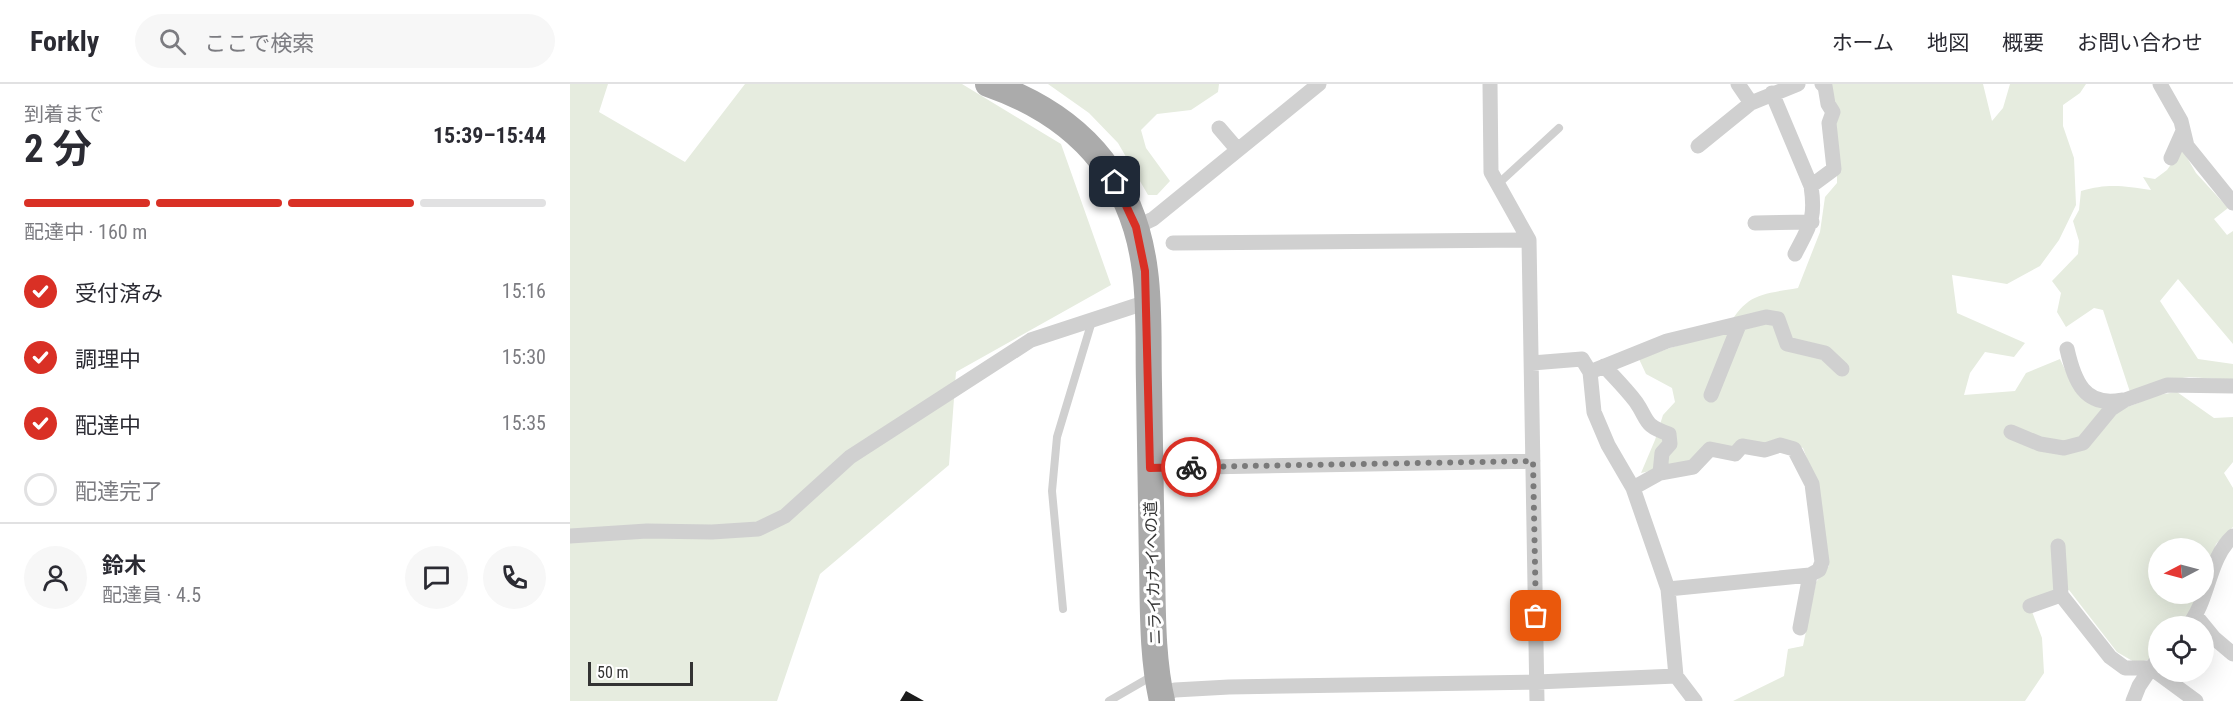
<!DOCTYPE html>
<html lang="ja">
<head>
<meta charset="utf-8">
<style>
  body { margin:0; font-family:"Roboto Condensed","Noto Sans JP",sans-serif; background:#f7f7f7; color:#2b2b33; height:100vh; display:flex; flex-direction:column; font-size:22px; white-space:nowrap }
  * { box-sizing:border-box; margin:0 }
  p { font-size:20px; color:#7c7c81 }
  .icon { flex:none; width:33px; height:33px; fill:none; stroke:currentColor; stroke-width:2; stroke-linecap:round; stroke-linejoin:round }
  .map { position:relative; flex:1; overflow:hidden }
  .panel { display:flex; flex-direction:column; background:#fff; width:570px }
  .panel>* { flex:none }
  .needle { width:39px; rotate:264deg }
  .controls { position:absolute; left:1578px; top:454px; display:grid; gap:12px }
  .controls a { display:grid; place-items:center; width:66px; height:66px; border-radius:50%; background:#fff; box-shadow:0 6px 24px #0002; font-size:30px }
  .scale { position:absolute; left:18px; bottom:15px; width:105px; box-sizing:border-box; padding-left:6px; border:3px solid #333; border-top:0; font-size:16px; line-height:21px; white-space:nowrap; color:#333; -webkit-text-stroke:4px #fff; paint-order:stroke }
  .pin { position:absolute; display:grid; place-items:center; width:51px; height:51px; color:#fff; margin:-26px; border-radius:12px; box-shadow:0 3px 9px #0006 }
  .courier { position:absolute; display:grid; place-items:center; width:60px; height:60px; margin:-30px; border:4px solid #d93025; border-radius:50%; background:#fff; color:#222; box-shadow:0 2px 8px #0007 }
  .overview em { font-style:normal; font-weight:700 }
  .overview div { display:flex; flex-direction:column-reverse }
  .overview { display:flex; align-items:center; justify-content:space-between; height:102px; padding:0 24px }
  h1 { font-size:39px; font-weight:700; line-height:45px }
  .bar { display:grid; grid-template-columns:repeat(4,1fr); gap:9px 6px; align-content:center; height:72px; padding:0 24px }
  .bar i { height:8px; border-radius:4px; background:#e1e1e2 }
  .bar .on { background:#d93025 }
  .bar p { grid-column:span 4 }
  .line { display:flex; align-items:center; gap:15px; padding:0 24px; border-top:2px solid #e1e1e2 }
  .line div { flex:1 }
  .round { display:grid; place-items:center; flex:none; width:63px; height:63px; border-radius:32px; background:#f7f7f7 }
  ol { padding:0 24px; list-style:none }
  li { display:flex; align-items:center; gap:18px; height:66px }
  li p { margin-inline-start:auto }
  li .icon { padding:6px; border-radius:50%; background:#d93025; color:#fff; stroke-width:4 }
  li:last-child { color:#7c7c81 }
  li i { width:33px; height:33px; border:3px solid #e1e1e2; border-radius:50% }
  header { display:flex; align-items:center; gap:36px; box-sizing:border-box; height:84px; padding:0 30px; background:#fff; border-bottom:2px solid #e1e1e2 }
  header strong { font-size:28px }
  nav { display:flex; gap:33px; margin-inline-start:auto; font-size:21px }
  .search { width:420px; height:54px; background:#f7f7f7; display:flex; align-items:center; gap:15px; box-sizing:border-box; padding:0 21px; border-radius:33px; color:#7c7c81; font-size:22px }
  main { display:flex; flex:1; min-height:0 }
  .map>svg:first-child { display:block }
</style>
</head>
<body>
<header>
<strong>Forkly</strong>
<div class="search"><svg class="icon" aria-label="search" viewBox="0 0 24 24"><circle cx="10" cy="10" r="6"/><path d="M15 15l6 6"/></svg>ここで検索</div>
<nav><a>ホーム</a><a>地図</a><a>概要</a><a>お問い合わせ</a></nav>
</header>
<main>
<section class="panel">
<div class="overview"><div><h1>2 分</h1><p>到着まで</p></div><em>15:39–15:44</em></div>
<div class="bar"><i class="on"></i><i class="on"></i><i class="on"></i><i></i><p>配達中 · 160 m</p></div>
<ol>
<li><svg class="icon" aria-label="check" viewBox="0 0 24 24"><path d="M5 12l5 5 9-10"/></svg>受付済み<p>15:16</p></li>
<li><svg class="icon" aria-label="check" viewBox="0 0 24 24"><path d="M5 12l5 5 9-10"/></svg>調理中<p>15:30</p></li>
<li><svg class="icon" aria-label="check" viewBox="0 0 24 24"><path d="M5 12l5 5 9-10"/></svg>配達中<p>15:35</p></li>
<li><i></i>配達完了</li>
</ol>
<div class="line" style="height:108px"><a class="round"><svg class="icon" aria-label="person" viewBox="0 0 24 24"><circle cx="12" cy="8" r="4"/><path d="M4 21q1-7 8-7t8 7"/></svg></a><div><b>鈴木</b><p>配達員 · 4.5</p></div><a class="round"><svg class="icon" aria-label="chat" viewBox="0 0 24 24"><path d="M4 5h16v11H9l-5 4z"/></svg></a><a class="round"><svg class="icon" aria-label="phone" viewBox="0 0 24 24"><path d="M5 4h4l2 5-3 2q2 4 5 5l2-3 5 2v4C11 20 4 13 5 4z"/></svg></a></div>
</section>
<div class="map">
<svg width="1663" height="617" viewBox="0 0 1663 617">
  <defs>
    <filter id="shadow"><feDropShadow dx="3" dy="5" stdDeviation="0" flood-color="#0004"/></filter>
  </defs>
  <rect width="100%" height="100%" fill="#fff"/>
  <path fill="#e6ecdf" d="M0 0H38L29 28 115 78 175 0H392L491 60 541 201 386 288 379 381 250 490 207 617H0Z
    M478 0H649L648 8 621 26 587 30 571 46 576 64 600 97 587 111H578L548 59 519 29Z
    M1257 0H1413L1422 37 1433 24 1440 0H1516L1510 9 1493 21V42L1504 74 1506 121 1489 156 1470 182 1437 200 1382 191 1387 229 1455 259 1444 273 1415 268 1400 289 1394 311 1445 307 1456 289 1490 275C1505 308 1521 335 1563 321 1570 319 1577 314 1584 312 1592 310 1600 309 1607 308L1644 334 1663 333V378L1654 389 1663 404V443L1646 460 1634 495V465H1588V510H1628L1623 526 1608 543H1588V566L1581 575 1566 579 1547 568 1499 506 1458 517 1472 554 1474 589 1455 617H1163L1214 592 1218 565 1233 562 1246 498 1259 482 1247 401 1233 364 1213 355 1197 360 1173 355C1150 375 1101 382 1071 389L1085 356 1093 331 1105 318 1102 304 1076 290 1069 275 1100 264 1155 248C1176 210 1187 211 1228 204L1250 148 1255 113 1267 99V83Z
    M1612 65 1626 89 1658 124 1644 135 1657 151 1663 147V260L1608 195 1590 217 1628 275 1663 280V296L1619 293 1591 297 1560 308 1533 226 1524 224 1496 243 1487 228 1491 209 1482 197 1508 170 1509 157 1503 137 1509 126 1511 107C1538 99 1554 102 1581 106L1573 93 1585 95 1597 86Z"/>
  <path fill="#1a1a1a" filter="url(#shadow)" d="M336 607 354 617H330Z"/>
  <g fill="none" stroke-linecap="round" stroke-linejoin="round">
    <path stroke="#d0d0d0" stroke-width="8" d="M928 100 989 44
      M493 525 482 407 487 353 522 237
      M539 617 584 591"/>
    <path stroke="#d0d0d0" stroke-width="15" d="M920 0 921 88 959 156 967 617
      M1590 0 1611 37 1617 62 1663 119
      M1202 9 1241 102 1264 85 1259 39 1263 28 1258 20 1255 2 1252 0
      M1181 19 1228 0
      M649 44 667 65
      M1128 62 1181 19 1168 0
      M1601 74 1613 47
      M1185 139 1242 138
      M566 143 583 135 749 0
      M603 159 959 156
      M1225 170C1240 141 1246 135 1241 102
      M1497 265C1504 296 1514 324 1552 316
      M962 279 1012 275 1020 288 1024 328 1038 361 1063 404 1098 505 1106 592 1125 617
      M1034 282C1045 294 1056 305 1066 318 1079 337 1073 341 1099 350L1100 360 1092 369 1090 389 1063 404
      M1020 288 1097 257 1196 233 1208 235 1217 260 1255 269 1272 285
      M1141 311 1169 241
      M1441 348 1470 360 1494 364 1513 359 1541 325 1555 316 1597 301 1663 302
      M580 384 963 377
      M1090 389 1123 383 1140 365 1165 370 1172 362 1195 366 1210 361 1224 365 1242 400 1252 478 1249 486 1240 491 1098 505
      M0 452 77 447 142 448 188 445 215 432 280 373 461 256 577 218
      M1488 462 1491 511 1540 573 1555 584H1581L1588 575
      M1460 522 1491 511
      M1626 532 1644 554 1663 570
      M1617 543C1640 516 1637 476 1663 452
      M1230 544 1240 491
      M591 610 605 606 659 603 967 598 1106 592
      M1563 617 1569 602 1581 584 1626 617"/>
    <path stroke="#ababab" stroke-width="26" d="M418 0C507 31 563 91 575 187 580 224 578 262 579 300 580 360 581 421 582 481 583 526 582 573 592 617"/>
  </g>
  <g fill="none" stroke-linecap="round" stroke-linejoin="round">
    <path stroke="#7a7a7a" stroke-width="6" stroke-dasharray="0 10.8" d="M621 383 963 377 966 532"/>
    <path stroke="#d93025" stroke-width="8" d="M545 98 566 143 575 187 580 384 621 383"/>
  </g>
  <g text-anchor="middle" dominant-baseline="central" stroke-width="6" stroke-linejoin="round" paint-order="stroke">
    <g font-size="16" fill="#333" stroke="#fff">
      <text transform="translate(583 489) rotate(-92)">ニライカナイへの道</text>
    </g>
  </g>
</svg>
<div class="controls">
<a><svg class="needle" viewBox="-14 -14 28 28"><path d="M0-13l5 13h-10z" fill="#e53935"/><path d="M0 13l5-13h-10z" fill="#7c7c81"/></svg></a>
<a><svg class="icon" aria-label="locate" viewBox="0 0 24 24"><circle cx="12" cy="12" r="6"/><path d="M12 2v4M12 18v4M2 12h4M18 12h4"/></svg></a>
</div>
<div class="scale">50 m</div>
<div class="pin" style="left:966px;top:532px;background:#ea580c"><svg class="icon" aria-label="bag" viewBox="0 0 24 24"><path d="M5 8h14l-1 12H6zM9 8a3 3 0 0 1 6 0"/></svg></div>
<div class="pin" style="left:545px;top:98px;background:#1f2937"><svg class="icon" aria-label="home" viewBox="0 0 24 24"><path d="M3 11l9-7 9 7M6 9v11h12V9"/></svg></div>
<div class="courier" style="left:621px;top:383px"><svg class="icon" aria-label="bike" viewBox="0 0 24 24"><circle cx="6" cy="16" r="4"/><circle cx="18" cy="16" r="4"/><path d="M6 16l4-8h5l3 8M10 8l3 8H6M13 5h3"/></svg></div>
</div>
</main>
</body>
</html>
